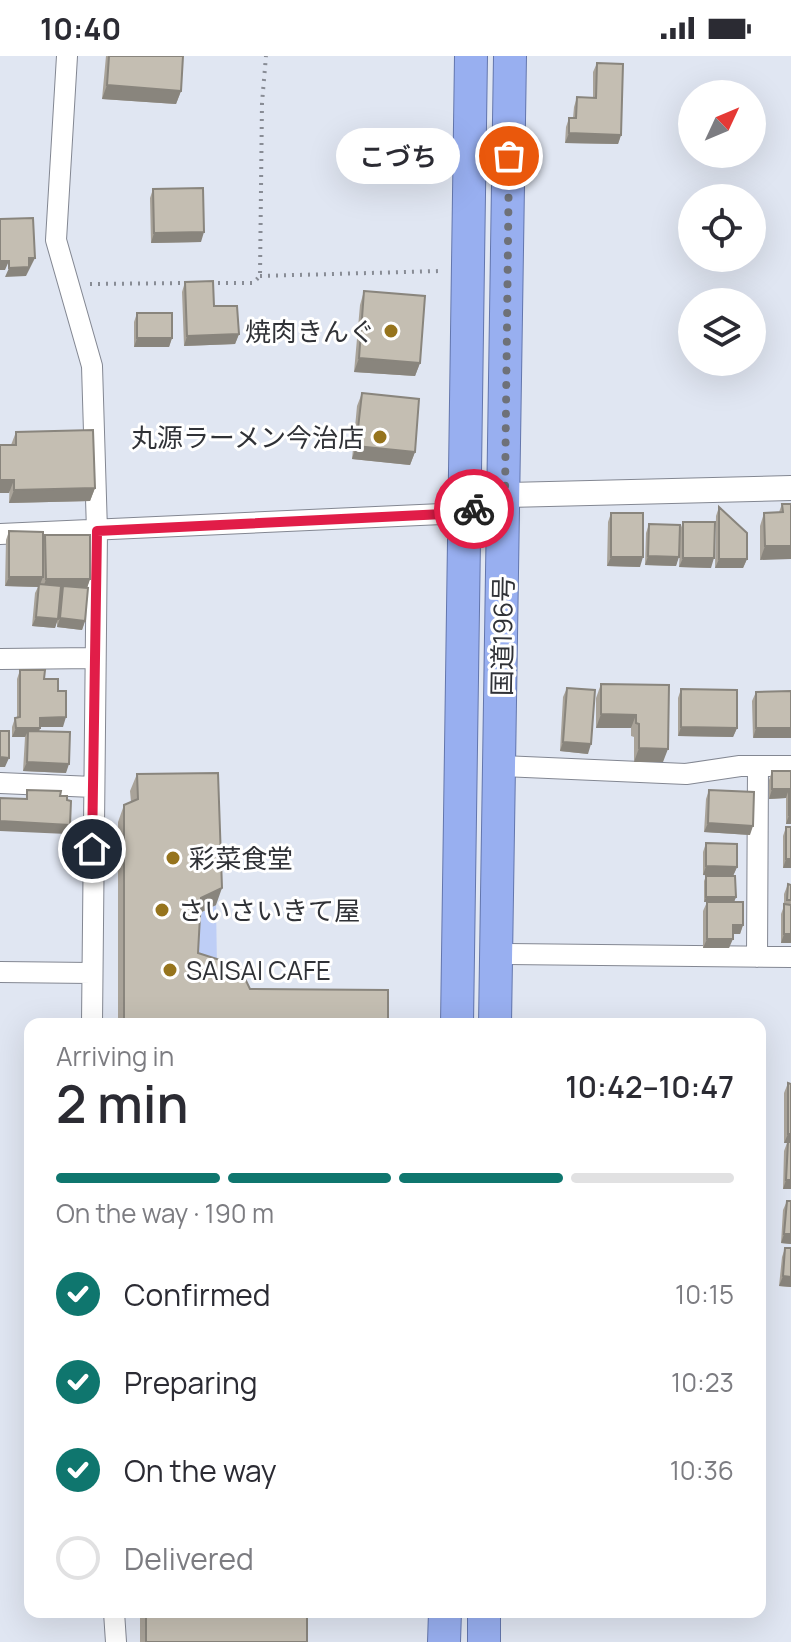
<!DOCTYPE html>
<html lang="en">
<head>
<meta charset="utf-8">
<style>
  body { margin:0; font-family:Manrope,"Noto Sans JP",sans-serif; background:#f7f7f7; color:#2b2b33; height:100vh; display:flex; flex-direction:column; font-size:30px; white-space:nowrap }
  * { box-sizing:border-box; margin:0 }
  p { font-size:26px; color:#7c7c81 }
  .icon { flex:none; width:44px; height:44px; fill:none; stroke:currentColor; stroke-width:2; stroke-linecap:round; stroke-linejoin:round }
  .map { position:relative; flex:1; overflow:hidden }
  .panel { position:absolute; left:24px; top:962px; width:742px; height:600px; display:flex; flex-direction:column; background:#fff; border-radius:16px; box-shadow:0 8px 32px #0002 }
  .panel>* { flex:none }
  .needle { width:52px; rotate:46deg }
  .buttons { position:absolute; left:678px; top:24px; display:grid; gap:16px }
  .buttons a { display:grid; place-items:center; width:88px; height:88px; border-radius:50%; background:#fff; box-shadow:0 8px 32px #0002; font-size:40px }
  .pin { position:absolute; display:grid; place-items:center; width:68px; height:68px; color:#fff; margin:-34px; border:4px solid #fff; border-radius:50%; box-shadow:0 2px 8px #0007 }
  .courier { position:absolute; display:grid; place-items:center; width:80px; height:80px; margin:-40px; border:6px solid #e11d48; border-radius:50%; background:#fff; color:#222; box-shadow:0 2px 10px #0007 }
  .bubble { position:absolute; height:56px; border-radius:28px; background:#fff; box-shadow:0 8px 32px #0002; font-size:26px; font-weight:600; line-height:56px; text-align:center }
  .overview em { font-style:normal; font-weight:600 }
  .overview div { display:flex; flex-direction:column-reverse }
  .overview { display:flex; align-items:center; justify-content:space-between; height:136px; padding:0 32px }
  h1 { font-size:52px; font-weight:600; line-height:60px }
  .bar { display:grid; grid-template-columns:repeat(4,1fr); gap:12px 8px; align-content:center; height:96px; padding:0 32px }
  .bar i { height:10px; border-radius:6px; background:#e1e1e2 }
  .bar .active { background:#0f766e }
  .bar p { grid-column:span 4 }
  ol { padding:0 32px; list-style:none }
  li { display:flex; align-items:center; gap:24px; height:88px }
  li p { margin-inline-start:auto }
  li .icon { padding:8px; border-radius:50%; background:#0f766e; color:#fff; stroke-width:4 }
  li:last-child { color:#7c7c81 }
  li i { width:44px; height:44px; border:4px solid #e1e1e2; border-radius:50% }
  .status { display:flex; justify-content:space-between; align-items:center; height:56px; padding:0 40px; background:#fff; direction:ltr }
  .status svg { height:22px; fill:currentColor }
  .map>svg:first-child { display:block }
</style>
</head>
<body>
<div class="status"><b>10:40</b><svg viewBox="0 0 49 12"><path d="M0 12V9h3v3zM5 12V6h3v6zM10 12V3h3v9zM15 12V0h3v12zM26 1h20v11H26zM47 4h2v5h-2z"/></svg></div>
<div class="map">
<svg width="791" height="1586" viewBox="0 0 791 1586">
  <rect width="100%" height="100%" fill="#e0e6f2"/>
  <path fill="#becef6" d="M216 849 217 910 192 914 195 859Z"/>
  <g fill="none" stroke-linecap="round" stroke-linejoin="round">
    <defs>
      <path id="minor" d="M67 0 56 184 92 310 97 475 92 968
        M0 478 464 457 505 439
        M0 603 95 602
        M500 710 686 718 740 710H791
        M0 727 93 731
        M496 898 791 901
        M757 901 758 710
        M0 916 91 917
        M114 1556 116 1586"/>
      <path id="tertiary" d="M505 439 791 432"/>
      <path id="trunk" d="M457 968 471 0
        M495 968 510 0
        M444 1586 445 1556
        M484 1586V1556"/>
    </defs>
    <use href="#minor" stroke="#838792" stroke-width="22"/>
    <use href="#tertiary" stroke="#838792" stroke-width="26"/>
    <use href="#trunk" stroke="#6376ad" stroke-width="34"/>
    <path stroke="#888c95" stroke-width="4" stroke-dasharray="2 6" stroke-linecap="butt" d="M260 220 441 215
      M210 227H253L260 220 262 47 266 0
      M90 228 189 227"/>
    <use href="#minor" stroke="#fff" stroke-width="20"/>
    <use href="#tertiary" stroke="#fff" stroke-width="24"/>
    <use href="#trunk" stroke="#98aff0" stroke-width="32"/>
  </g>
  <path fill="#a9a399" d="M106 0H183L181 35 176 48 102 43Z
    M597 7 621 79 618 88 565 87 566 71 569 62H573L574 51 577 41 593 42V16Z
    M153 133 201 186 151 187 150 142Z
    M185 226 239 278 235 288 184 290 182 236Z
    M364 235 420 307 415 320 354 316 360 249Z
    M137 257 172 282 169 291H134V266Z
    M362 337 415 396 410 409 352 403 357 350Z
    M16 376 95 432 90 445 9 447 11 389Z
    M782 448H791L760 504V470L764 457 779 456Z
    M719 451 747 503 743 512H715L716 460Z
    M611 457 640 511 607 510 608 466Z
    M683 466 711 512 679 511 680 491 676 510 645 509 646 477 649 468 680 474Z
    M9 475 43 485 45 479 90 523 87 532 85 565 82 574 57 571V564L55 572 32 570 35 537 38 531 5 530 6 484Z
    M20 614 44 623 58 635 63 671H40L39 676 66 717 23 715 25 681H12V671L15 662 17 661V623Z
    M601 628 669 629 663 706H634V681L631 680V672H596V642Z
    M567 632 588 698 560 695 563 641Z
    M681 633 737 672 733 681 678 680V642Z
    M791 635 753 682 752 645 756 636Z
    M772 715H791V768H786V742L769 743V724Z
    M137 718 216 849 200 857 198 897 250 933 388 968H118V766L124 749 131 746 130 735Z
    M709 734 750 779 704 776 706 743Z
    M786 771 791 812H783V780Z
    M706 787 737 811 733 820 736 841 734 846H704V825L706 820H727L703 819V796Z
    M788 828 791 829V887H781V858L784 850V838Z
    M707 846 743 869 740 878H733L729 892H703V855Z
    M791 985V1133H783L784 1095 787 1087H784V1037L788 1027H791Z
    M787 1145H791V1188L781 1187 783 1154Z
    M785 1192H791V1231L779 1230 782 1201Z
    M140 1556H307V1586H140Z"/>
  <path fill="#89857d" d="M107 29 181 35 176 48 102 43Z
    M569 77 621 79 618 88 565 87Z
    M204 176 201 186 151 187 154 177Z
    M29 202H35L26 220 5 221 9 212Z
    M0 205H9L5 214H0Z
    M239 278 235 288 184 290 187 280Z
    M137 282H172L169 291H134Z
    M359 302 420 307 415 320 354 316Z
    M356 390 415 396 410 409 352 403Z
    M0 424H14L9 437H0Z
    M95 432 90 445 9 447 14 434Z
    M765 490H791V503L760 504Z
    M648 500 679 501 676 510 645 509Z
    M611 501H643L640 511 607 510Z
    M683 502H714L711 512 679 511Z
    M719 503H747L743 512H715Z
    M9 521H43L39 531V528L38 531 5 530Z
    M46 523H90L87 532H43Z
    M36 561 58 563 55 572 32 570Z
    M60 562 85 565 82 574 57 571Z
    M601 658 636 659 631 672H596Z
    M66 661 63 671H37L40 662Z
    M681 671 737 672 733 681 678 680Z
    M16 672H40L37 681 28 675 25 681H12Z
    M756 672H791V682H753Z
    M563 686 591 688 588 698 560 695Z
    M639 692 668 693 663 706H634Z
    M0 701 9 702 5 711H0Z
    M27 706 69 708 66 717 23 715Z
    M772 733H789L786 742 769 743Z
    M789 759H791V768H786Z
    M0 765 70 769 67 778 0 775Z
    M708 767 753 770 750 779 704 776Z
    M786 803H791V812H783Z
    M706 810 737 811 733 820 703 819Z
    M222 832 216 849 195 859 201 842Z
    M706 841H736L734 846H704Z
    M733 869H743L740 878H729Z
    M784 878H791V887H781Z
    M707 883H733L729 892H703Z
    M788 1078H791V1087H784Z
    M786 1124H791V1133H783Z
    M784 1178H791V1188L781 1187Z
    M783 1220 791 1221V1231L779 1230Z"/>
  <path fill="#c4beb2" stroke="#89857d" stroke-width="2" d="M109 0H183L181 35 107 29Z
    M597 7 623 8 621 79 569 77V62H576L577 41 596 42Z
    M203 132 204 176 154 177 153 133Z
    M33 162 35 202H29V211L9 212V205H0V163Z
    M213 225 214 250H237L239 278 187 280 185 226Z
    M364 235 425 240 420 307 359 302Z
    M137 257H172V282H137Z
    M362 337 419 343 415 396 356 390Z
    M93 374 95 432 14 434V424H0V389H16V376Z
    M782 448H791V490H765L764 457 783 456Z
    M719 451 747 477V503H719Z
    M611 457H643V501H611Z
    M683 466H715L714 502H683Z
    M649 468 680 469 679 501 648 500Z
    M9 475 43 476V521H9Z
    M45 479H90V523H46Z
    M39 528 61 530 58 563 36 561Z
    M63 530 88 532 85 565 60 562Z
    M20 614H45L44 623H58V635H66V661L40 662V672H16L15 662 20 661Z
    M601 628 669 629 668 693 639 692V668L636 667V659L601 658Z
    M567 632 595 634 591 688 563 686Z
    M681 633 737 634V672L681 671Z
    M791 635V672H756V636Z
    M0 675H9V702L0 701Z
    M28 675 70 676 69 708 27 706Z
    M772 715H791V759H789V733H772Z
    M218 717 222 832 201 842 198 897 239 910 250 933 388 934V968H124V749L138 743 137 718Z
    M27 734 61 735 60 740H67V744L71 745 70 769 0 765V742L27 743Z
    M709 734 754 736 753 770 708 767Z
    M786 771H791V803H786Z
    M706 787 737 788V811L706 810Z
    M706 820H735L736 841H706Z
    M788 828 791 829V844H787Z
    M707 846H743V869H733V883H707Z
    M784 848 791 849V878H784Z
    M788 1027 791 1028V1078H788Z
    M788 1086H791V1124H786Z
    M787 1145H791V1178H784Z
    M785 1192H791V1221L783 1220Z
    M146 1556H307V1586H146Z"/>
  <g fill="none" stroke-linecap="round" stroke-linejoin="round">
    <path stroke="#6e7178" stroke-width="8" stroke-dasharray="0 14.4" d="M474 453 505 439 509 100"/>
    <path stroke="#e11d48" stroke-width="10" d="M92 793 97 475 464 457 474 453"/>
  </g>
  <g fill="#96741d" stroke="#fff" stroke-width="3">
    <circle cx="391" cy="275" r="8"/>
    <circle cx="380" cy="381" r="8"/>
    <circle cx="173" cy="802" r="8"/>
    <circle cx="162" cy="854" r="8"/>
    <circle cx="170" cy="914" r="8"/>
  </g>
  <g text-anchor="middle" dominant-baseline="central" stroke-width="6" stroke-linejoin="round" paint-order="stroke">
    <g font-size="26" fill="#303237" stroke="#fff" text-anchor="start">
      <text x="375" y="275" text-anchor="end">焼肉きんぐ</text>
      <text x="364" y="381" text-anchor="end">丸源ラーメン今治店</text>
      <text x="189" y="802">彩菜食堂</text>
      <text x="178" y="854">さいさいきて屋</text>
      <text x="186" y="914">SAISAI CAFE</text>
    </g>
    <g font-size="26" fill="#303237" stroke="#fff">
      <text transform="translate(502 580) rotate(-89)">国道196号</text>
    </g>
  </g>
</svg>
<div class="buttons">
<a><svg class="needle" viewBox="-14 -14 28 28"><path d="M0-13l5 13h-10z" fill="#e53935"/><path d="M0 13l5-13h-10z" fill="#7c7c81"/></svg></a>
<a><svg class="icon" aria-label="locate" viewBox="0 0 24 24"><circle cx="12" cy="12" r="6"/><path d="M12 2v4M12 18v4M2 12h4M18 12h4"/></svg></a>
<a><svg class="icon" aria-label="layers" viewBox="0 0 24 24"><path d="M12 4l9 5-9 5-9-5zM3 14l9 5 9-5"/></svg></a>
</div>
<div class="pin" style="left:509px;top:100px;background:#ea580c"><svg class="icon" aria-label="bag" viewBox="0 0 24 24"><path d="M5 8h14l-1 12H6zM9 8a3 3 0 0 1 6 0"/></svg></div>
<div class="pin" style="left:92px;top:793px;background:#1f2937"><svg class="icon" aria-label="home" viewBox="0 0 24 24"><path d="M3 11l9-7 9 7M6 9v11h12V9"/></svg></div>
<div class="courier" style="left:474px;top:453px"><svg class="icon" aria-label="bike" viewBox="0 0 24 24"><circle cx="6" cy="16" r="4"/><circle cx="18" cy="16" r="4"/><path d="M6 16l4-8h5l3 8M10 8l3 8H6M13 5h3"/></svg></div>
<div class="bubble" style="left:336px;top:72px;width:124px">こづち</div>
<section class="panel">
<div class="overview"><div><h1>2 min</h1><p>Arriving in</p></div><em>10:42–10:47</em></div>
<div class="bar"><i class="active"></i><i class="active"></i><i class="active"></i><i></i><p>On the way · 190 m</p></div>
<ol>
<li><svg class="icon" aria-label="check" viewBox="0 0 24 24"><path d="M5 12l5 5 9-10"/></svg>Confirmed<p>10:15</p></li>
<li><svg class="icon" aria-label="check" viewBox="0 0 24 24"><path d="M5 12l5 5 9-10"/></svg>Preparing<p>10:23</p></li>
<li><svg class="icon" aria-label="check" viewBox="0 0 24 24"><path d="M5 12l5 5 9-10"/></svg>On the way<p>10:36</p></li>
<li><i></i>Delivered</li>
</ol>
</section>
</div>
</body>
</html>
